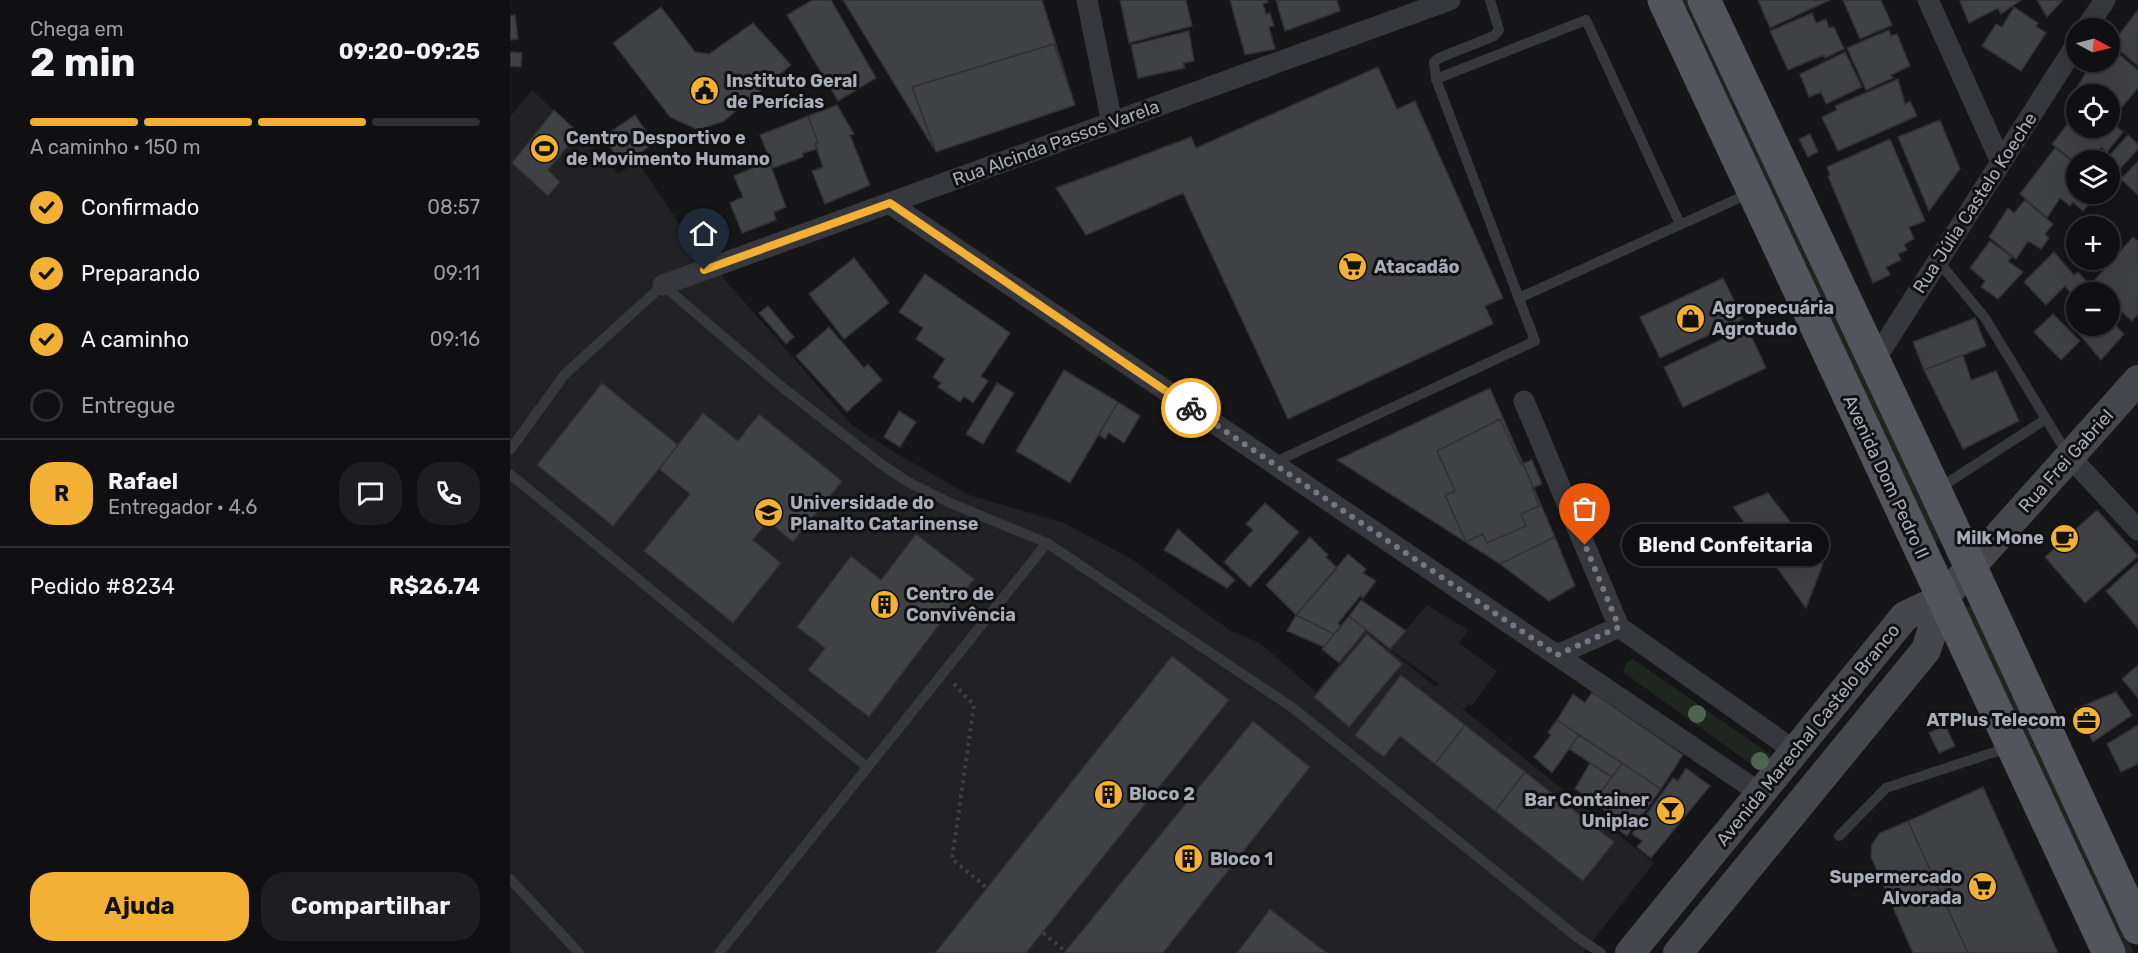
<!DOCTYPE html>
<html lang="pt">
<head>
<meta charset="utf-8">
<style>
  body { margin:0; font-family:Rubik,sans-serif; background:#1e1e20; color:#f1f3f6; height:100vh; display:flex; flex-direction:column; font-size:22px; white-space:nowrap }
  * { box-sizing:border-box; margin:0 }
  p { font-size:20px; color:#9c9d9f }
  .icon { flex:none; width:33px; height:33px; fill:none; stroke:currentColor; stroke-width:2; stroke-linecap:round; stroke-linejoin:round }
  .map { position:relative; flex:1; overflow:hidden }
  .panel { display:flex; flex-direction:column; background:#101012; width:510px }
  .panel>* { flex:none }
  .needle { width:39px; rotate:97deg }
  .buttons { position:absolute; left:1556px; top:18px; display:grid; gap:12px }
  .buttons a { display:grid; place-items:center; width:54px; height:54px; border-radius:50%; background:#101012; box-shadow:0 6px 24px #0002,0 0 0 2px #303032; font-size:30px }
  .pin { position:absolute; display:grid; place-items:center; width:51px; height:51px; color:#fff; margin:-62px -26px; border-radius:50% 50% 50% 0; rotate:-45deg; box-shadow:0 0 6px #0007 }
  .pin .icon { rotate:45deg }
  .courier { position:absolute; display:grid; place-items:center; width:60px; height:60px; margin:-30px; border:4px solid #f2b134; border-radius:50%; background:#fff; color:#222; box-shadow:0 2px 8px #0007 }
  .bubble { position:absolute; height:42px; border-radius:21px; background:#101012; box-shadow:0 6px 24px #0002,0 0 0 2px #303032; font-size:20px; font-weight:700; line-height:42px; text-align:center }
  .overview em { font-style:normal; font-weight:700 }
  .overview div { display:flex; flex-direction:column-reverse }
  .overview { display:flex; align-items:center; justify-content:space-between; height:102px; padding:0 30px }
  h1 { font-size:39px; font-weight:700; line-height:45px }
  .bar { display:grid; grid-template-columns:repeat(4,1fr); gap:9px 6px; align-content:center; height:72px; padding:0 30px }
  .bar i { height:8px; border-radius:4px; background:#303032 }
  .bar .current { background:#f2b134 }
  .bar p { grid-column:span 4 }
  .line { display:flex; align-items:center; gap:15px; padding:0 30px; border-top:2px solid #303032 }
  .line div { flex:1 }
  .round { display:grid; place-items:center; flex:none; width:63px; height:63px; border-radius:24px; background:#1e1e20 }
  ol { padding:0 30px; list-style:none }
  li { display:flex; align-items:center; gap:18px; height:66px }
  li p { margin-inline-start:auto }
  li .icon { padding:6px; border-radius:50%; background:#f2b134; color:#111; stroke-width:4 }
  li:last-child { color:#9c9d9f }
  li i { width:33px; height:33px; border:3px solid #303032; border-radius:50% }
  .primary-button { display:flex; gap:12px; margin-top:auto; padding:12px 30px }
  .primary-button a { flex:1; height:69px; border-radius:24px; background:#f2b134; color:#111; font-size:24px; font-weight:700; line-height:69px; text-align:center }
  .primary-button a+a { background:#1e1e20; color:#f1f3f6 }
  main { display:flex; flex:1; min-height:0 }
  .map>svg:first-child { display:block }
</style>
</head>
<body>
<main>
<section class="panel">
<div class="overview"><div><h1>2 min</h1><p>Chega em</p></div><em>09:20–09:25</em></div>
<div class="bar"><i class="current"></i><i class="current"></i><i class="current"></i><i></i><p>A caminho · 150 m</p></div>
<ol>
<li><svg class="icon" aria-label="check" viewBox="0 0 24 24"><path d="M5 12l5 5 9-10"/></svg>Confirmado<p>08:57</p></li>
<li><svg class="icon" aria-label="check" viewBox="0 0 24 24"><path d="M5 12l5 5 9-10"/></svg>Preparando<p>09:11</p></li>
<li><svg class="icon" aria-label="check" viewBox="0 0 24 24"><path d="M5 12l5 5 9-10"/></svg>A caminho<p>09:16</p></li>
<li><i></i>Entregue</li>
</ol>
<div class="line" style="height:108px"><b class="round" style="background:#f2b134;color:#111">R</b><div><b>Rafael</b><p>Entregador · 4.6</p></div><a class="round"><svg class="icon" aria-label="chat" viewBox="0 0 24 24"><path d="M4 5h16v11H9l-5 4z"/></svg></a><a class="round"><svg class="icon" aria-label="phone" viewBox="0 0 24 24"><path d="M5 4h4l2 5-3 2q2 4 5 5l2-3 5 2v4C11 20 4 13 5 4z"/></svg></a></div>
<div class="line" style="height:78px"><div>Pedido #8234</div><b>R$26.74</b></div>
<div class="primary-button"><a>Ajuda</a><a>Compartilhar</a></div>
</section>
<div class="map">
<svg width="1628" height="953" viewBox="0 0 1628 953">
  <rect width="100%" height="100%" fill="#161618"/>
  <path fill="#222225" d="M22 90 69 133 108 173 128 162 181 241 342 425 389 455 459 495 554 523 620 558 721 631 750 643 806 692 856 631 926 687 928 683 880 649 917 605 958 630 949 643 987 671 962 706 958 704 954 709 933 693 1144 863 1073 953H0V117Z"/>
  <path fill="#1e261f" d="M1170 0H1182L1432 537 1422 544Z
    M1462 604 1624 953H1612L1452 610Z
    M1123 659 1261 755 1263 763 1252 772 1113 672 1116 663Z"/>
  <path fill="#404145" stroke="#303034" stroke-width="1.5" d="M302 0H321L366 78 328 101 277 15Z
    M333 0H532L565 105 426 152Z
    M610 0H676L682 26 619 43Z
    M720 0H757L758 2 753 4 756 14 760 13 764 26 759 27 765 49 735 55Z
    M766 0H827L830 11 775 31Z
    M1248 0H1320L1260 28Z
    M1333 0H1371L1382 25 1350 39Z
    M1452 0H1511L1491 14 1488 8 1459 23 1450 1Z
    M1527 0H1553L1537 17Z
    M151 7 185 52 199 54 243 23 281 65 214 121 188 130 160 117 103 43Z
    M1504 7 1528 23 1526 26 1536 33 1511 71 1472 46 1486 24 1492 27Z
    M1628 10V66L1602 44Z
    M1302 13 1306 23 1316 19 1319 28 1324 27 1334 49 1315 58 1314 55 1278 70 1260 31Z
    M5 15 8 39 0 40V16Z
    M1379 30 1381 36 1387 34 1400 66 1381 75 1383 78 1356 90 1337 48Z
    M679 31 684 61 673 63 675 68 628 78 621 45Z
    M544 44 565 105 426 152 402 87Z
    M1599 46 1628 70V88L1601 120 1599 118V94H1572L1566 89 1582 62H1599Z
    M0 52 12 53 11 67 0 66Z
    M1335 52 1352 87 1316 104 1311 92 1299 97 1290 74Z
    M868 67 887 109 905 101 993 298 975 306 983 324 778 419 673 193 576 235 546 188 681 137 686 148Z
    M1388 79 1395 104 1400 101 1407 116 1328 151 1312 117 1327 110 1325 106Z
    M327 105 344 134 340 135 360 185 315 204 302 171 313 167 305 144 308 143 298 116Z
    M44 110 69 133 38 170 50 182 38 196 2 163Z
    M1566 113V128H1599V120L1613 132 1597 152 1591 147 1580 160H1566V163L1542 144Z
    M125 115 144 143 113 165 93 137Z
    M298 116 308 143 305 144 307 149 293 153V157L263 168 250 135Z
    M1430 120 1450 169 1419 211 1388 137Z
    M1300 134 1308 152 1298 157 1289 139Z
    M1618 135 1628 144V149L1609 170 1598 157Z
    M1380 139 1415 221 1399 227 1404 239 1394 244 1397 250 1388 254 1391 260 1376 267 1380 275 1363 283 1318 176 1320 175 1317 167Z
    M1545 148 1566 164V194H1588L1573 211 1563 202 1560 206 1550 198 1537 218 1510 194Z
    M259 161 276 207 264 212 266 220 232 233 220 203 233 197 224 176Z
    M1628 161V195L1611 179Z
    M1515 200 1543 224 1535 234 1539 238 1531 249 1518 241 1506 259 1479 237 1498 208 1504 213Z
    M1623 237 1628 241V314L1622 321 1601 302 1603 300 1599 296V292H1596L1584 281Z
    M1480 241 1502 257 1498 261 1513 272 1488 299 1471 287 1475 281 1460 268Z
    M1544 252 1564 275 1568 272 1582 287 1575 292H1566V300L1555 286 1536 305 1514 282Z
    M344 258 379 303 334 339 299 294Z
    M415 274 500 333 471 376 478 381 463 403 454 396 450 402 428 387 431 383 423 377 435 359 406 339 413 328 389 312Z
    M1213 278 1233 319 1150 358 1130 317Z
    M258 306 284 337 276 344 249 313Z
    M1543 314 1570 341 1551 360 1524 332Z
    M1465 318 1476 346 1414 370 1403 342Z
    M1599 319 1614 334 1591 360 1565 329 1568 326H1599Z
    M319 327 354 368 358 364 372 380 337 412 286 356Z
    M1237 327 1256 368 1173 407 1154 367Z
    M1453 355 1461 380 1486 371 1509 421 1453 449 1414 370Z
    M554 370 608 402 560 483 506 451Z
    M92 383 168 445 103 526 27 465Z
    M487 383 504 393 473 444 456 434Z
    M980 388 1045 537 990 564 827 460Z
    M608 402 630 416 614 443 599 433 595 439 589 435Z
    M389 411 406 422 390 447 374 437Z
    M193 413 228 441 249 414 332 481 283 542 258 521 243 540 271 563 223 623 134 551 180 494 149 469Z
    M990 419 1011 464 1022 460 1032 484 1022 488 1029 506 1011 514 1016 526 977 543 973 534 956 542 935 495 945 491 927 451Z
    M1258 493 1313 564 1296 608 1223 507Z
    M755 503 789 532 740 587 714 562 743 530 736 524Z
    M1587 510 1628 556 1575 603 1535 557Z
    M668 529 725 580 717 588 654 550Z
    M406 534 464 579 359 717 298 670 315 648 287 627 341 556 371 580Z
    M800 537 818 555 816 557 827 568 786 615 756 585Z
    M1045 537 1065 586 1039 601 990 564Z
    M838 554 856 569 853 573 866 581 853 598 851 595 828 623 831 627 824 634 786 615Z
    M1628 562V628L1596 591Z
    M851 600 896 631 880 649 839 616Z
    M786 615 824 634 814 647 777 631Z
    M839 616 856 630 829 663 812 649Z
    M857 634 892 664 839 727 804 697Z
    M662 656 719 700 516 953H425Z
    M1628 665V698L1612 679Z
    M891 675 955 725 925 764 890 736 874 757 845 735Z
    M1082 692 1173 755 1151 789 1047 720 1063 694 1075 703Z
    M1606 692 1622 715 1583 742 1565 709Z
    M1047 720 1069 735 1042 773 1024 757 1041 735 1038 732Z
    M743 721 800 767 653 953H554Z
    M955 725 1015 772 985 811 925 764Z
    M1435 725 1445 746 1429 753 1419 733Z
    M1628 725V764L1611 772 1597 744Z
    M1069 735 1112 763 1102 777 1059 749Z
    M1080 763 1102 777 1084 802 1065 789Z
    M1112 763 1151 789 1117 836 1104 826 1108 821 1084 802Z
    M1176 768 1200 786 1141 858 1127 847 1132 841 1122 834 1163 778 1168 781Z
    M1015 772 1104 842 1073 881 985 811Z
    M1473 787 1548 953H1458L1398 821Z
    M1398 821 1458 953H1403L1361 857V851L1362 844 1370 833Z
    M760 909 817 953H727Z"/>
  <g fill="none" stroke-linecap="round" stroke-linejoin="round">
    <path stroke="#3d3f44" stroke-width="4" stroke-dasharray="3 4.5" stroke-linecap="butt" d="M444 684 464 705 442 859 477 888
      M533 933 555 951"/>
    <path stroke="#37383d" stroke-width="10" d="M926 79 1076 20 1170 224
      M1428 261 1475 318 1558 455
      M1009 298 1240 193
      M0 450 55 374 153 285 272 387 371 464 398 482 440 503 537 543
      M763 463 1025 341 926 79 924 62 929 58 984 36 989 30 980 0
      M0 474 357 767
      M1428 489 1536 419
      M1329 836 1376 788 1500 747
      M0 879 69 953
      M209 953 537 543 783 708 1067 937 1091 953"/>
    <path stroke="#37383d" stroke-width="21" d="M577 0 602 123
      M1418 0 1491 162
      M1576 28 1595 0
      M379 203 1250 793
      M153 285 940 0
      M1364 361 1566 45
      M1014 401 1109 627
      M1559 456 1628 530
      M1047 655 1109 627 1285 751"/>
    <path stroke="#45474d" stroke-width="30" d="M1120 953 1395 616 1433 598
      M1168 953 1416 650 1433 598 1628 380"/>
    <path stroke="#53555c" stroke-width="33" d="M1154 0 1599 953
      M1194 0 1425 490 1628 928"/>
  </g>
  <g fill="#506452">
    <circle cx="1187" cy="714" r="9"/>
    <circle cx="1250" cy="761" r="9"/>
  </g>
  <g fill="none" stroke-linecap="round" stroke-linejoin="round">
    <path stroke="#757880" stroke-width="6" stroke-dasharray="0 10.8" d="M681 408 1047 655 1109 627 1075 545"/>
    <path stroke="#f2b134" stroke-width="8" d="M194 270 380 203 681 408"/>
  </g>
  <defs>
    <symbol id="civic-disc" viewBox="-11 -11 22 22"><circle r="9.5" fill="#f2b134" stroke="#111113"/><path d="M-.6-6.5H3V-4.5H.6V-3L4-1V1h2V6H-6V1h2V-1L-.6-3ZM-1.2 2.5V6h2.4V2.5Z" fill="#111"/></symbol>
    <symbol id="stadium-disc" viewBox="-11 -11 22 22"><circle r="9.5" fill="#f2b134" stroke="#111113"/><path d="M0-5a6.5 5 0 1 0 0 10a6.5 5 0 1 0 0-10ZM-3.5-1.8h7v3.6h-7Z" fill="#111"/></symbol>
    <symbol id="supermarket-disc" viewBox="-11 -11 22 22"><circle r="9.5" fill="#f2b134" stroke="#111113"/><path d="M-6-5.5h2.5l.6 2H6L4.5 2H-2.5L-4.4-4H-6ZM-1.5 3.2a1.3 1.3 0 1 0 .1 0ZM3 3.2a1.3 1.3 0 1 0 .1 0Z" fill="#111"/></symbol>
    <symbol id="shop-disc" viewBox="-11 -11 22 22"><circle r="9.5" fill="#f2b134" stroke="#111113"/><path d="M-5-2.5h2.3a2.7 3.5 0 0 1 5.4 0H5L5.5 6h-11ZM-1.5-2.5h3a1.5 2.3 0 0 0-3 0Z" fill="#111"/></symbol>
    <symbol id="university-disc" viewBox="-11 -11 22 22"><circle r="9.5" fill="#f2b134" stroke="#111113"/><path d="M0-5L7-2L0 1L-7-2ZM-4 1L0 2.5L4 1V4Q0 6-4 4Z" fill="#111"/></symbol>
    <symbol id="cafe-disc" viewBox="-11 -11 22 22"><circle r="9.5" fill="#f2b134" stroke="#111113"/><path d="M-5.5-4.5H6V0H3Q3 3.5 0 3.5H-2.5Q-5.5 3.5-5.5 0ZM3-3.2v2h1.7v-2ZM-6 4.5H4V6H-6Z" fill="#111"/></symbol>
    <symbol id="building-disc" viewBox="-11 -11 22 22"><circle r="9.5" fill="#f2b134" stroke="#111113"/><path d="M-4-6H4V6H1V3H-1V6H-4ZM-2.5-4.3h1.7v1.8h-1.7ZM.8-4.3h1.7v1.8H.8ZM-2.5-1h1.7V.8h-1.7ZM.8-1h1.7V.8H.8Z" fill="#111"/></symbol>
    <symbol id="office-disc" viewBox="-11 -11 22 22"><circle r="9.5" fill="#f2b134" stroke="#111113"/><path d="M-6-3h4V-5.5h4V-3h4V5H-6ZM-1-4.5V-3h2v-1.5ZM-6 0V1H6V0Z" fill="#111"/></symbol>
    <symbol id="bar-disc" viewBox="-11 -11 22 22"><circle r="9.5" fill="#f2b134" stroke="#111113"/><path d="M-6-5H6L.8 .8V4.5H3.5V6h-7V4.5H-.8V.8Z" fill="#111"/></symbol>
  </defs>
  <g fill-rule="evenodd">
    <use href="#civic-disc" x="178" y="74" width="33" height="33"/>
    <use href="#stadium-disc" x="18" y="132" width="33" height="33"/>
    <use href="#supermarket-disc" x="826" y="250" width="33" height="33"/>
    <use href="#shop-disc" x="1164" y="302" width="33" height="33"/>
    <use href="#university-disc" x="242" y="496" width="33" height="33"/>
    <use href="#cafe-disc" x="1538" y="522" width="33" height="33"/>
    <use href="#building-disc" x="358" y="588" width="33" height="33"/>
    <use href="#office-disc" x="1560" y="704" width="33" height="33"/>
    <use href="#building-disc" x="582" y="778" width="33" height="33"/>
    <use href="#bar-disc" x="1144" y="794" width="33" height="33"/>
    <use href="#building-disc" x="662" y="842" width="33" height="33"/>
    <use href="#supermarket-disc" x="1456" y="870" width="33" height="33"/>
  </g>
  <g text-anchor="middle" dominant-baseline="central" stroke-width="6" stroke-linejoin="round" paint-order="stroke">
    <g font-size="18" font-weight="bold" fill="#a8adb8" stroke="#111113" text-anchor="start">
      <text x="216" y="81">Instituto Geral<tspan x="216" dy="21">de Perícias</tspan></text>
      <text x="56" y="138">Centro Desportivo e<tspan x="56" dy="21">de Movimento Humano</tspan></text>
      <text x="864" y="267">Atacadão</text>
      <text x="1202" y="308">Agropecuária<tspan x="1202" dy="21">Agrotudo</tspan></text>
      <text x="280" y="503">Universidade do<tspan x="280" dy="21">Planalto Catarinense</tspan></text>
      <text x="1534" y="538" text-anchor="end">Milk Mone</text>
      <text x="396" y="594">Centro de<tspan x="396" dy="21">Convivência</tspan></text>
      <text x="1556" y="720" text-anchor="end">ATPlus Telecom</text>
      <text x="619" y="794">Bloco 2</text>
      <text x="1139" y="800" text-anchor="end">Bar Container<tspan x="1139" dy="21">Uniplac</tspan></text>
      <text x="700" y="859">Bloco 1</text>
      <text x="1452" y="877" text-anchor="end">Supermercado<tspan x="1452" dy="21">Alvorada</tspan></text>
    </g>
    <g font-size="18" fill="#a8adb8" stroke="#111113">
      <text transform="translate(546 143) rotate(-20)">Rua Alcinda Passos Varela</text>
      <text transform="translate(1465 203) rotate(-57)">Rua Júlia Castelo Koeche</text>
      <text transform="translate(1556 461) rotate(-48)">Rua Frei Gabriel</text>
      <text transform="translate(1376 477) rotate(65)">Avenida Dom Pedro II</text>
      <text transform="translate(1298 735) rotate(-51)">Avenida Marechal Castelo Branco</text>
    </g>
  </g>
</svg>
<div class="buttons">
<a><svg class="needle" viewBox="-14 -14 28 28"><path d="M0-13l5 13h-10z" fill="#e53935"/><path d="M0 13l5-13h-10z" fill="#9c9d9f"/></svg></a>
<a><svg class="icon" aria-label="locate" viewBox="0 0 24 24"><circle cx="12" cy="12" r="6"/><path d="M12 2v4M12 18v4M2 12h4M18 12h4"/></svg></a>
<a><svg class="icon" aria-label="layers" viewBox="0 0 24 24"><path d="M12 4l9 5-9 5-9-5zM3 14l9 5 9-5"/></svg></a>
<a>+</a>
<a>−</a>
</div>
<div class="pin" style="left:1075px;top:545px;background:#ea580c"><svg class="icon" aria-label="bag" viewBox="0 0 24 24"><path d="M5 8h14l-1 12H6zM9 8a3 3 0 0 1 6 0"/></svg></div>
<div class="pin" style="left:194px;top:270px;background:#1f2937"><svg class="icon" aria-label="home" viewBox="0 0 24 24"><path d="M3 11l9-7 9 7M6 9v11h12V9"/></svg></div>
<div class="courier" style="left:681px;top:408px"><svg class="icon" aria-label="bike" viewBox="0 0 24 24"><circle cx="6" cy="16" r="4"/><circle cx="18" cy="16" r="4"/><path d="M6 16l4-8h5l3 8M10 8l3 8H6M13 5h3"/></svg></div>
<div class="bubble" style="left:1112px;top:524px;width:207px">Blend Confeitaria</div>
</div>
</main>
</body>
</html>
